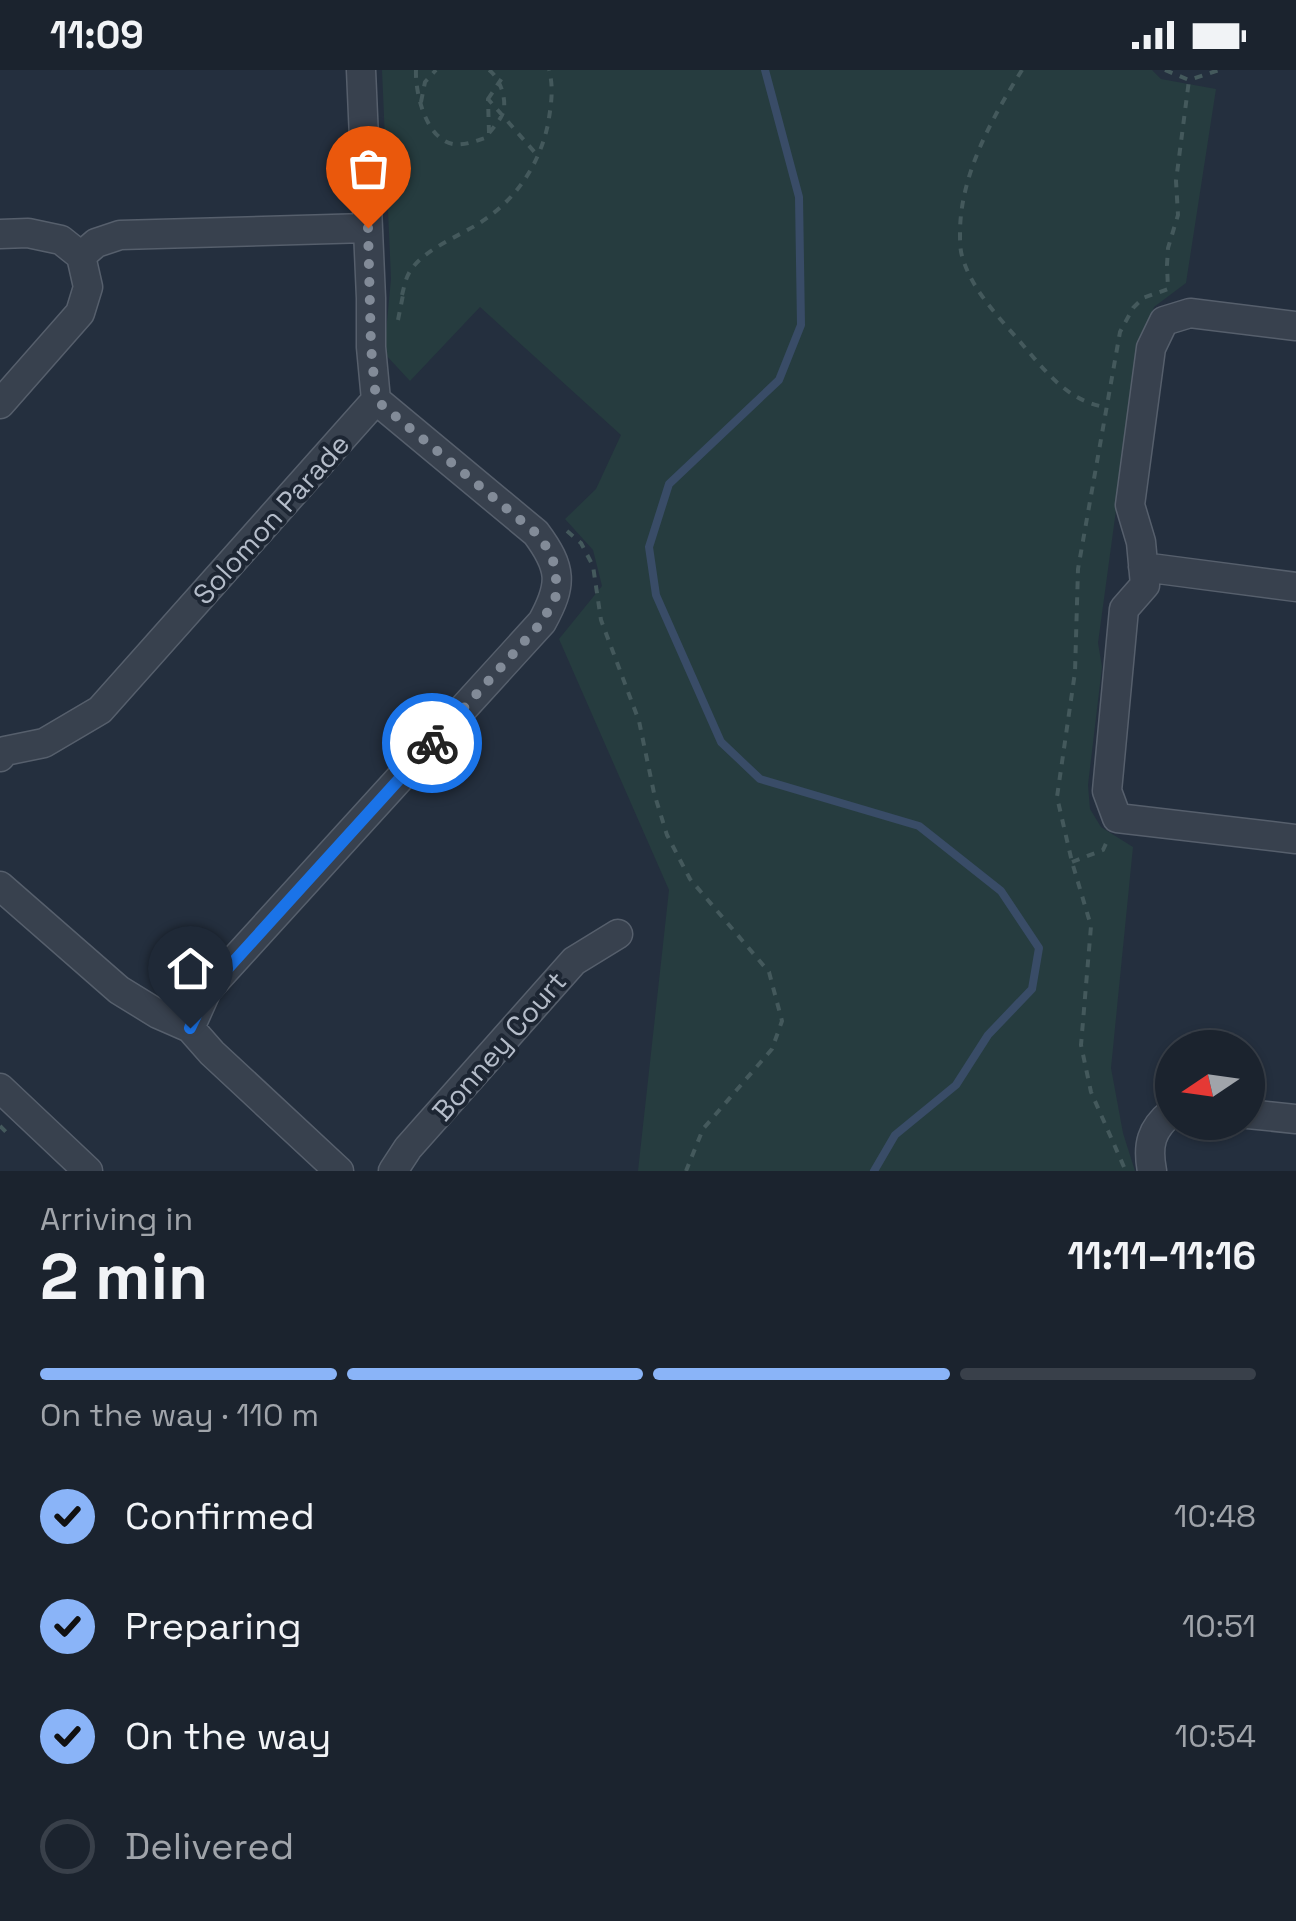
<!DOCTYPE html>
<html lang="en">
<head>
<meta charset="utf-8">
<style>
  body { margin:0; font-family:"Space Grotesk",sans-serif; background:#242b36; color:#f1f3f6; height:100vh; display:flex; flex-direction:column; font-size:38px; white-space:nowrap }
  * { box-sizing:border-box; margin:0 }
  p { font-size:32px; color:#a0a4aa }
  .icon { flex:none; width:55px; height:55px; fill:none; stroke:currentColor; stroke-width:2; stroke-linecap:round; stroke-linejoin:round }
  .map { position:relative; height:1101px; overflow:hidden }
  .details { display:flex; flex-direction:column; background:#1b232e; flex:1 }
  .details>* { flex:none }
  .needle { width:65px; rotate:257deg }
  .fabs { position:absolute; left:1155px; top:960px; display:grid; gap:20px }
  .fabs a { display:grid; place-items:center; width:110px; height:110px; border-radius:50%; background:#1b232e; box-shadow:0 2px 8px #0004,0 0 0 2px #39404a; font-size:50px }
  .pin { position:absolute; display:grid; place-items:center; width:85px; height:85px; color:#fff; margin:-102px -42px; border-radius:50% 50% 50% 0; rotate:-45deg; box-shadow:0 0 10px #0007 }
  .pin .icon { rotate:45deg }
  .courier { position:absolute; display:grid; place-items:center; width:100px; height:100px; margin:-50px; border:8px solid #1a73e8; border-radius:50%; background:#fff; color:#222; box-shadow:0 2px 12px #0007 }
  .headline em { font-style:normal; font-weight:700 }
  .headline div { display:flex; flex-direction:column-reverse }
  .headline { display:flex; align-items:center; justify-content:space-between; height:170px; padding:0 40px }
  h1 { font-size:65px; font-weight:700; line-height:75px }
  .bar { display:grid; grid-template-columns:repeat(4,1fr); gap:15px 10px; align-content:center; height:120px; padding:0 40px }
  .bar i { height:12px; border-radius:8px; background:#39404a }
  .bar .selected { background:#8ab4f8 }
  .bar p { grid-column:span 4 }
  ol { padding:0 40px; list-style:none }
  li { display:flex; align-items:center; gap:30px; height:110px }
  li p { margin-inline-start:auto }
  li .icon { padding:10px; border-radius:50%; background:#8ab4f8; color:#111; stroke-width:4 }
  li:last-child { color:#a0a4aa }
  li i { width:55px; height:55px; border:5px solid #39404a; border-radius:50% }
  .status { display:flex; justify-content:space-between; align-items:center; height:70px; padding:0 50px; background:#1b232e; direction:ltr }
  .status svg { height:28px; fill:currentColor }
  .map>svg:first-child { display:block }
</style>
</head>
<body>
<div class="status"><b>11:09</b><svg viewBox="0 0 49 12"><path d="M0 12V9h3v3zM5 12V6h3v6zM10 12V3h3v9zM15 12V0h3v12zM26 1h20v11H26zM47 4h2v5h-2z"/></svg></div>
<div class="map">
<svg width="1296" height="1101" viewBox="0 0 1296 1101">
  <rect width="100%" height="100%" fill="#242f3e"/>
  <path fill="#263c3f" d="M382 0H1152L1161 9 1216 19 1186 213 1154 237 1138 278 1098 573 1102 597 1088 715 1090 739 1101 757 1133 777 1111 998 1123 1063 1135 1101H638L669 820 559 569 602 516 593 480 565 449 596 419 621 365 480 237 410 311 384 283 391 209Z"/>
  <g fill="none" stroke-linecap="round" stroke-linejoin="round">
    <path stroke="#394c67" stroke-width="8" d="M765 0 799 127 801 255 779 310 669 414 649 477 656 525 721 672 760 709 919 756 1001 821 1039 878 1032 919 988 965 956 1015 895 1065 874 1101"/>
    <defs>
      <path id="minor" d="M0 164 28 163 61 170 81 186
        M81 186 96 173 120 165 367 158
        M1296 256 1190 243 1164 251 1151 278 1130 435 1141 472 1145 515 1124 539 1107 721 1117 748 1296 769
        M0 334 80 243 88 217 81 186
        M1143 497 1296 517
        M0 687 5 681 44 673 100 640 376 330 371 277V228L361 0
        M0 816 119 920 158 944 190 958 212 983 339 1101
        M190 958 207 920 542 552C563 514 562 498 536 463L376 330
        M0 1018 88 1101
        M1248 1044 1296 1049
        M393 1101 408 1078 574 891 618 864
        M1152 1101C1147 1075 1151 1059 1172 1042"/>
    </defs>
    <use href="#minor" stroke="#565f6c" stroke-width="31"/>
    <path stroke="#44595c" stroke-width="4" stroke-dasharray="8 8" stroke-linecap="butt" d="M416 0C415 23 426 69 453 74 463 76 476 71 485 68 490 62 497 54 501 47 509 34 501 9 489 0
      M1022 0C992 48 960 105 960 163 960 171 960 179 962 186 972 221 999 247 1022 274 1046 302 1068 331 1105 337
      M1165 0 1189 10 1219 0
      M488 29 504 5
      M421 32 425 12 436 0
      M489 63 488 29 538 86
      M402 225C404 218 405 210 409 203 421 181 457 167 478 154 515 131 539 96 548 54 551 36 554 18 549 0
      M398 250 403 225
      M567 461 581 473 593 496 601 550 639 651 654 723 667 765 690 809 769 902 782 951 772 979 703 1059 686 1101
      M1072 792 1103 780 1108 769
      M0 1056 11 1067
      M1124 1097 1091 1022 1081 975 1091 856 1072 792 1057 727 1075 602 1078 499 1120 262 1133 238 1143 228 1168 219 1167 195 1168 178 1178 145 1176 111 1189 10"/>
    <use href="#minor" stroke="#38414e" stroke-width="28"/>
  </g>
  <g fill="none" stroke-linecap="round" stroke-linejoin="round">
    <path stroke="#828b98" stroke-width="10" stroke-dasharray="0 18" d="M368 158 371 277 376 330 536 463 551 483 556 502V526L542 552 432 673"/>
    <path stroke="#1a73e8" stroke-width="12" d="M190 958 208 920 432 673"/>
  </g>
  <g text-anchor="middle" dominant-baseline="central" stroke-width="8" stroke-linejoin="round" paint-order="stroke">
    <g font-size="28" fill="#b4bcc9" stroke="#1d2633">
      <text transform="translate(271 449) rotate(-48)">Solomon Parade</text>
      <text transform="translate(499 976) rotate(-49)">Bonney Court</text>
    </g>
  </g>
</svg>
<div class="fabs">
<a><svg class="needle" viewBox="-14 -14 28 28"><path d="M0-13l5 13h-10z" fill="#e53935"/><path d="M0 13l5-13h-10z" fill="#a0a4aa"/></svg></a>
</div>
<div class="pin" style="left:368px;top:158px;background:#ea580c"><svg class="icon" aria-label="bag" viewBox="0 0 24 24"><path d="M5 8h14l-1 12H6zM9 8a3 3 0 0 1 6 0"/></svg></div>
<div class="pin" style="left:190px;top:958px;background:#1f2937"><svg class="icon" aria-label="home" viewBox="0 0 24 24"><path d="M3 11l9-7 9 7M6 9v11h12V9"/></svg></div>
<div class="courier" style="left:432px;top:673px"><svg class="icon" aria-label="bike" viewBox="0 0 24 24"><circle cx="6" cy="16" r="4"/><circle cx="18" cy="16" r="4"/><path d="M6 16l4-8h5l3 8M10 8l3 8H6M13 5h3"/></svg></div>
</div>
<section class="details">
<div class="headline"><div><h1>2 min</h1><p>Arriving in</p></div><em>11:11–11:16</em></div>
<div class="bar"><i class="selected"></i><i class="selected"></i><i class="selected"></i><i></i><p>On the way · 110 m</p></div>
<ol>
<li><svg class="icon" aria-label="check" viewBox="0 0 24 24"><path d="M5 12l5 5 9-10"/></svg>Confirmed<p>10:48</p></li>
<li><svg class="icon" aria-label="check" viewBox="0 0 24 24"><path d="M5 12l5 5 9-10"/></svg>Preparing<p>10:51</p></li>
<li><svg class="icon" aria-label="check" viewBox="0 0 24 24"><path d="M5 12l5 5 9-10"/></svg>On the way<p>10:54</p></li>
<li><i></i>Delivered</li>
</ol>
</section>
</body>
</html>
